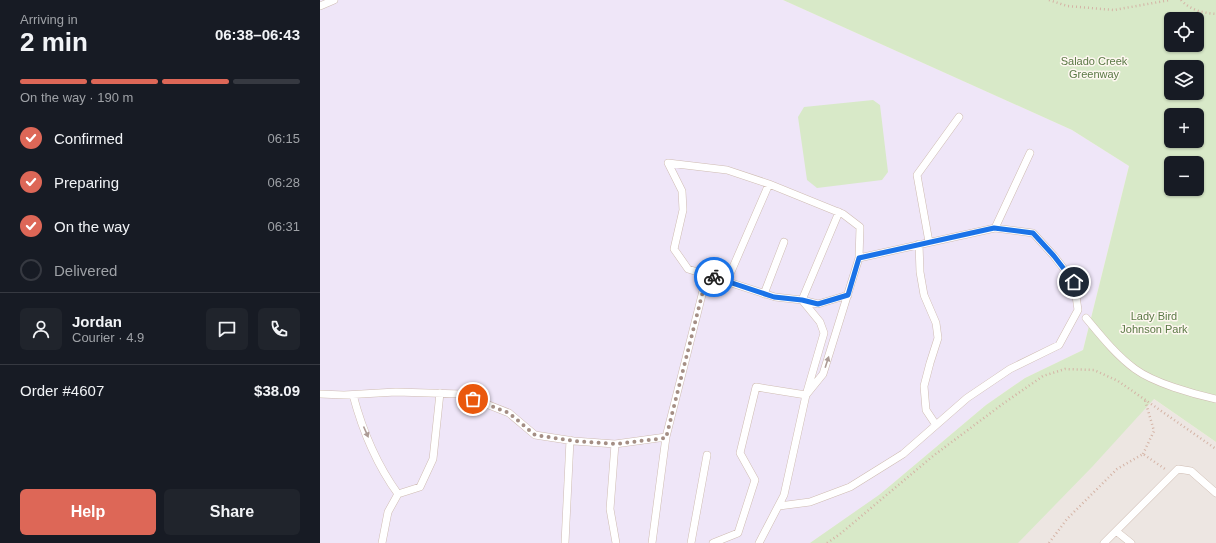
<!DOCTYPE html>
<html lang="en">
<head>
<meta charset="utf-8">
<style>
  body { margin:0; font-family:Helvetica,sans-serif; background:#20242c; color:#f1f3f6; height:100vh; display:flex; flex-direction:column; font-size:15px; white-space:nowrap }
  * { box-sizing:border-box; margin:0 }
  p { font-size:13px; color:#9ea1a6 }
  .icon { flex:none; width:22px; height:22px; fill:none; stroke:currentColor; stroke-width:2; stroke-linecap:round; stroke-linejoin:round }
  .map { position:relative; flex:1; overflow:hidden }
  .panel { display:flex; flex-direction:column; background:#171b24; width:320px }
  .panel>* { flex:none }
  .tools { position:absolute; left:844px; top:12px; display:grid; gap:8px }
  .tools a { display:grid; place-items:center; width:40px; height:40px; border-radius:6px; background:#171b24; box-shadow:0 1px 3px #0004; font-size:20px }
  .pin { position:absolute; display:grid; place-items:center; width:34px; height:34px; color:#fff; margin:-17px; border:2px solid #fff; border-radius:50%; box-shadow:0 1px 4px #0007 }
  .courier { position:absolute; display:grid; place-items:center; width:40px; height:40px; margin:-20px; border:3px solid #1a73e8; border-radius:50%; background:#fff; color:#222; box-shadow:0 1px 5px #0007 }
  .overview em { font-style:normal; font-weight:700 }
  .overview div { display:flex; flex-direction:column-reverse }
  .overview { display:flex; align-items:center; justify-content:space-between; height:68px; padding:0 20px }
  h1 { font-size:26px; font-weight:700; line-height:30px }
  .bar { display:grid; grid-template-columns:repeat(4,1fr); gap:6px 4px; align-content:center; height:48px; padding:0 20px }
  .bar i { height:5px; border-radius:3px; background:#363941 }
  .bar .active { background:#dd6757 }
  .bar p { grid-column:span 4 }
  .line { display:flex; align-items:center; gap:10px; padding:0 20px; border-top:1px solid #363941 }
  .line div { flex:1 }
  .round { display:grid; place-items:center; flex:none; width:42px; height:42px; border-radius:6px; background:#20242c }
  ol { padding:0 20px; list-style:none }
  li { display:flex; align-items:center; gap:12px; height:44px }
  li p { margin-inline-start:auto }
  li .icon { padding:4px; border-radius:50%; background:#dd6757; color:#fff; stroke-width:4 }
  li:last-child { color:#9ea1a6 }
  li i { width:22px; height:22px; border:2px solid #363941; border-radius:50% }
  .action { display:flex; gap:8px; margin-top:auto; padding:8px 20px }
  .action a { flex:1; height:46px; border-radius:6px; background:#dd6757; color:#fff; font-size:16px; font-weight:700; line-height:46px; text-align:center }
  .action a+a { background:#20242c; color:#f1f3f6 }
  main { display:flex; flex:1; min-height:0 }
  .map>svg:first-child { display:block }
</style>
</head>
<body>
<main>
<section class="panel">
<div class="overview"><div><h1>2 min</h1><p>Arriving in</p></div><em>06:38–06:43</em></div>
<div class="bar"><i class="active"></i><i class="active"></i><i class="active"></i><i></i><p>On the way · 190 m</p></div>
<ol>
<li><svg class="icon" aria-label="check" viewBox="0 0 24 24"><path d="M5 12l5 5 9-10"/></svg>Confirmed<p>06:15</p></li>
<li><svg class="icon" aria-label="check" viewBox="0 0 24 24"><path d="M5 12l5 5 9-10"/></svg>Preparing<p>06:28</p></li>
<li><svg class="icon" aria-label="check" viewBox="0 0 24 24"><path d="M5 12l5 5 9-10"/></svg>On the way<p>06:31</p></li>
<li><i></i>Delivered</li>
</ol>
<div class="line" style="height:72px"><a class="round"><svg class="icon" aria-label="person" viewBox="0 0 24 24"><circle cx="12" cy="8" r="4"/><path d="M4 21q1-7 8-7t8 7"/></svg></a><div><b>Jordan</b><p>Courier · 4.9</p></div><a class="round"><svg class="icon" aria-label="chat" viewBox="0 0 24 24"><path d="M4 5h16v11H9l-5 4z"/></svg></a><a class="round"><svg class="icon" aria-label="phone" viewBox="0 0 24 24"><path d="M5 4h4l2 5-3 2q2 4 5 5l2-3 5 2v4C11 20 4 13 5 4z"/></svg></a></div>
<div class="line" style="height:52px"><div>Order #4607</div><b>$38.09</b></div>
<div class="action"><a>Help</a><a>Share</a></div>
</section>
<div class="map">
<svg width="896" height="543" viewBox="0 0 896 543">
  <rect width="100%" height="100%" fill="#fbf3e9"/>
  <path fill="#ede6e2" d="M763 350 896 442V543H490Z"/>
  <path fill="#efe6f8" d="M0 0H463L752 130 809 166 763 350 705 378 666 405 559 495 490 543H0Z"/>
  <path fill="#d8e9c8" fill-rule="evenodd" d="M463 0H896V442L834 399 772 467 698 543H490L559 495 666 405 705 378 763 350 809 166 752 130ZM851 19H877V45H851ZM851 67H877V93H851ZM851 115H877V141H851ZM851 163H877V189H851Z
    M553 100 560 105 568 172 562 180 497 188 487 180 478 117 484 107Z"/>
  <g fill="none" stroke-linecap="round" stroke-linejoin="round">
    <defs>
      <path id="lane" d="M0 6 14 0
        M675 228 710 153
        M609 242 597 175 639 117
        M599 244 600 272 604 295 616 323 618 338 610 363 604 386 606 410 616 425
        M407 281 449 184
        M444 294 464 242
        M482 300 519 212
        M766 318C781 336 796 355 815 369 834 383 873 394 896 399
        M0 394 24 395 76 392 141 394 189 413 215 435 254 441 295 444 290 509 296 543
        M33 395C42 429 57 465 78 494
        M486 395 503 374 539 258 540 227 523 214 449 184 407 170 348 163 362 191 363 210 354 249 368 269 455 297 482 300 498 304 528 295
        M295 444 346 437 387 275
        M459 506 490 502 530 487 583 454 647 398 690 369 739 345 758 310 754 282 734 256 713 233 675 228 539 258
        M796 531 811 543
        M62 543 68 512 78 494 100 487 113 459 120 393
        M245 543 250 440
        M332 543 346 437
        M371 543 387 455
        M393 543 418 533 435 480 420 453 436 387 486 395
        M439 543 464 495 486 395 504 333 500 322 482 300
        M784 543 858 469 871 471 896 493"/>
    </defs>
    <use href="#lane" stroke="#cfbcb2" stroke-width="8"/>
    <path stroke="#d4b3a5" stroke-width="2.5" stroke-dasharray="1 3" stroke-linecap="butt" d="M729 0 747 6 794 10 850 0
      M861 0C870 10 883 13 896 14
      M823 454 834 431 825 400
      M507 543 520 534 613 456 684 403 723 376 745 369 774 370 798 381 896 449
      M729 543 747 519 797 469 823 454 845 469"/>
    <use href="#lane" stroke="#fff" stroke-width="7"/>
  </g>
  <defs><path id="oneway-solid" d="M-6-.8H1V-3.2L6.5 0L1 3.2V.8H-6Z"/></defs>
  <g fill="#ac9b95">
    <use href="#oneway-solid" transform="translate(507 362) rotate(-72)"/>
    <use href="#oneway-solid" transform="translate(46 432) rotate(66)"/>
  </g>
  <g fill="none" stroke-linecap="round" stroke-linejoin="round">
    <path stroke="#a48e84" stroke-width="4" stroke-dasharray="0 7.2" d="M153 399 189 413 215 435 254 441 295 444 346 438 387 275 394 277"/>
    <path stroke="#1a73e8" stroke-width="5" d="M394 277 454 297 482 300 498 304 528 295 539 258 674 228 713 233 734 256 754 282"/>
  </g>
  <g text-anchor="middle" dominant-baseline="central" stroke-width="3" stroke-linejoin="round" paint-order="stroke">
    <g font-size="11" fill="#5b7946" stroke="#fef7f0">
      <text x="774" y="61">Salado Creek<tspan x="774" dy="13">Greenway</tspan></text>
      <text x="834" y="316">Lady Bird<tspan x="834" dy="13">Johnson Park</tspan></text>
    </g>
  </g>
</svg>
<div class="tools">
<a><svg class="icon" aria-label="locate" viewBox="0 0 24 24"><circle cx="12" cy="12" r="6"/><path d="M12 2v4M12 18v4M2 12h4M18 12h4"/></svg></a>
<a><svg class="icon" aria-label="layers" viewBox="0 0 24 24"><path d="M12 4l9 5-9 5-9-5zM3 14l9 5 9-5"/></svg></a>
<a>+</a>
<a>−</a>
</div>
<div class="pin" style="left:153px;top:399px;background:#ea580c"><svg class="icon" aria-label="bag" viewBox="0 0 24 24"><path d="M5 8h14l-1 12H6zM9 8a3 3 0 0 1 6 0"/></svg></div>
<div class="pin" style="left:754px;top:282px;background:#1f2937"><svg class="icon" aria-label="home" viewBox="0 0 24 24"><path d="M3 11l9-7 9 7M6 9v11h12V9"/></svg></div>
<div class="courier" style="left:394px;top:277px"><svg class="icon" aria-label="bike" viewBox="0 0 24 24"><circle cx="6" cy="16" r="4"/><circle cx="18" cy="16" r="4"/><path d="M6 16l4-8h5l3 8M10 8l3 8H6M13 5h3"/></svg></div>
</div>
</main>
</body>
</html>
